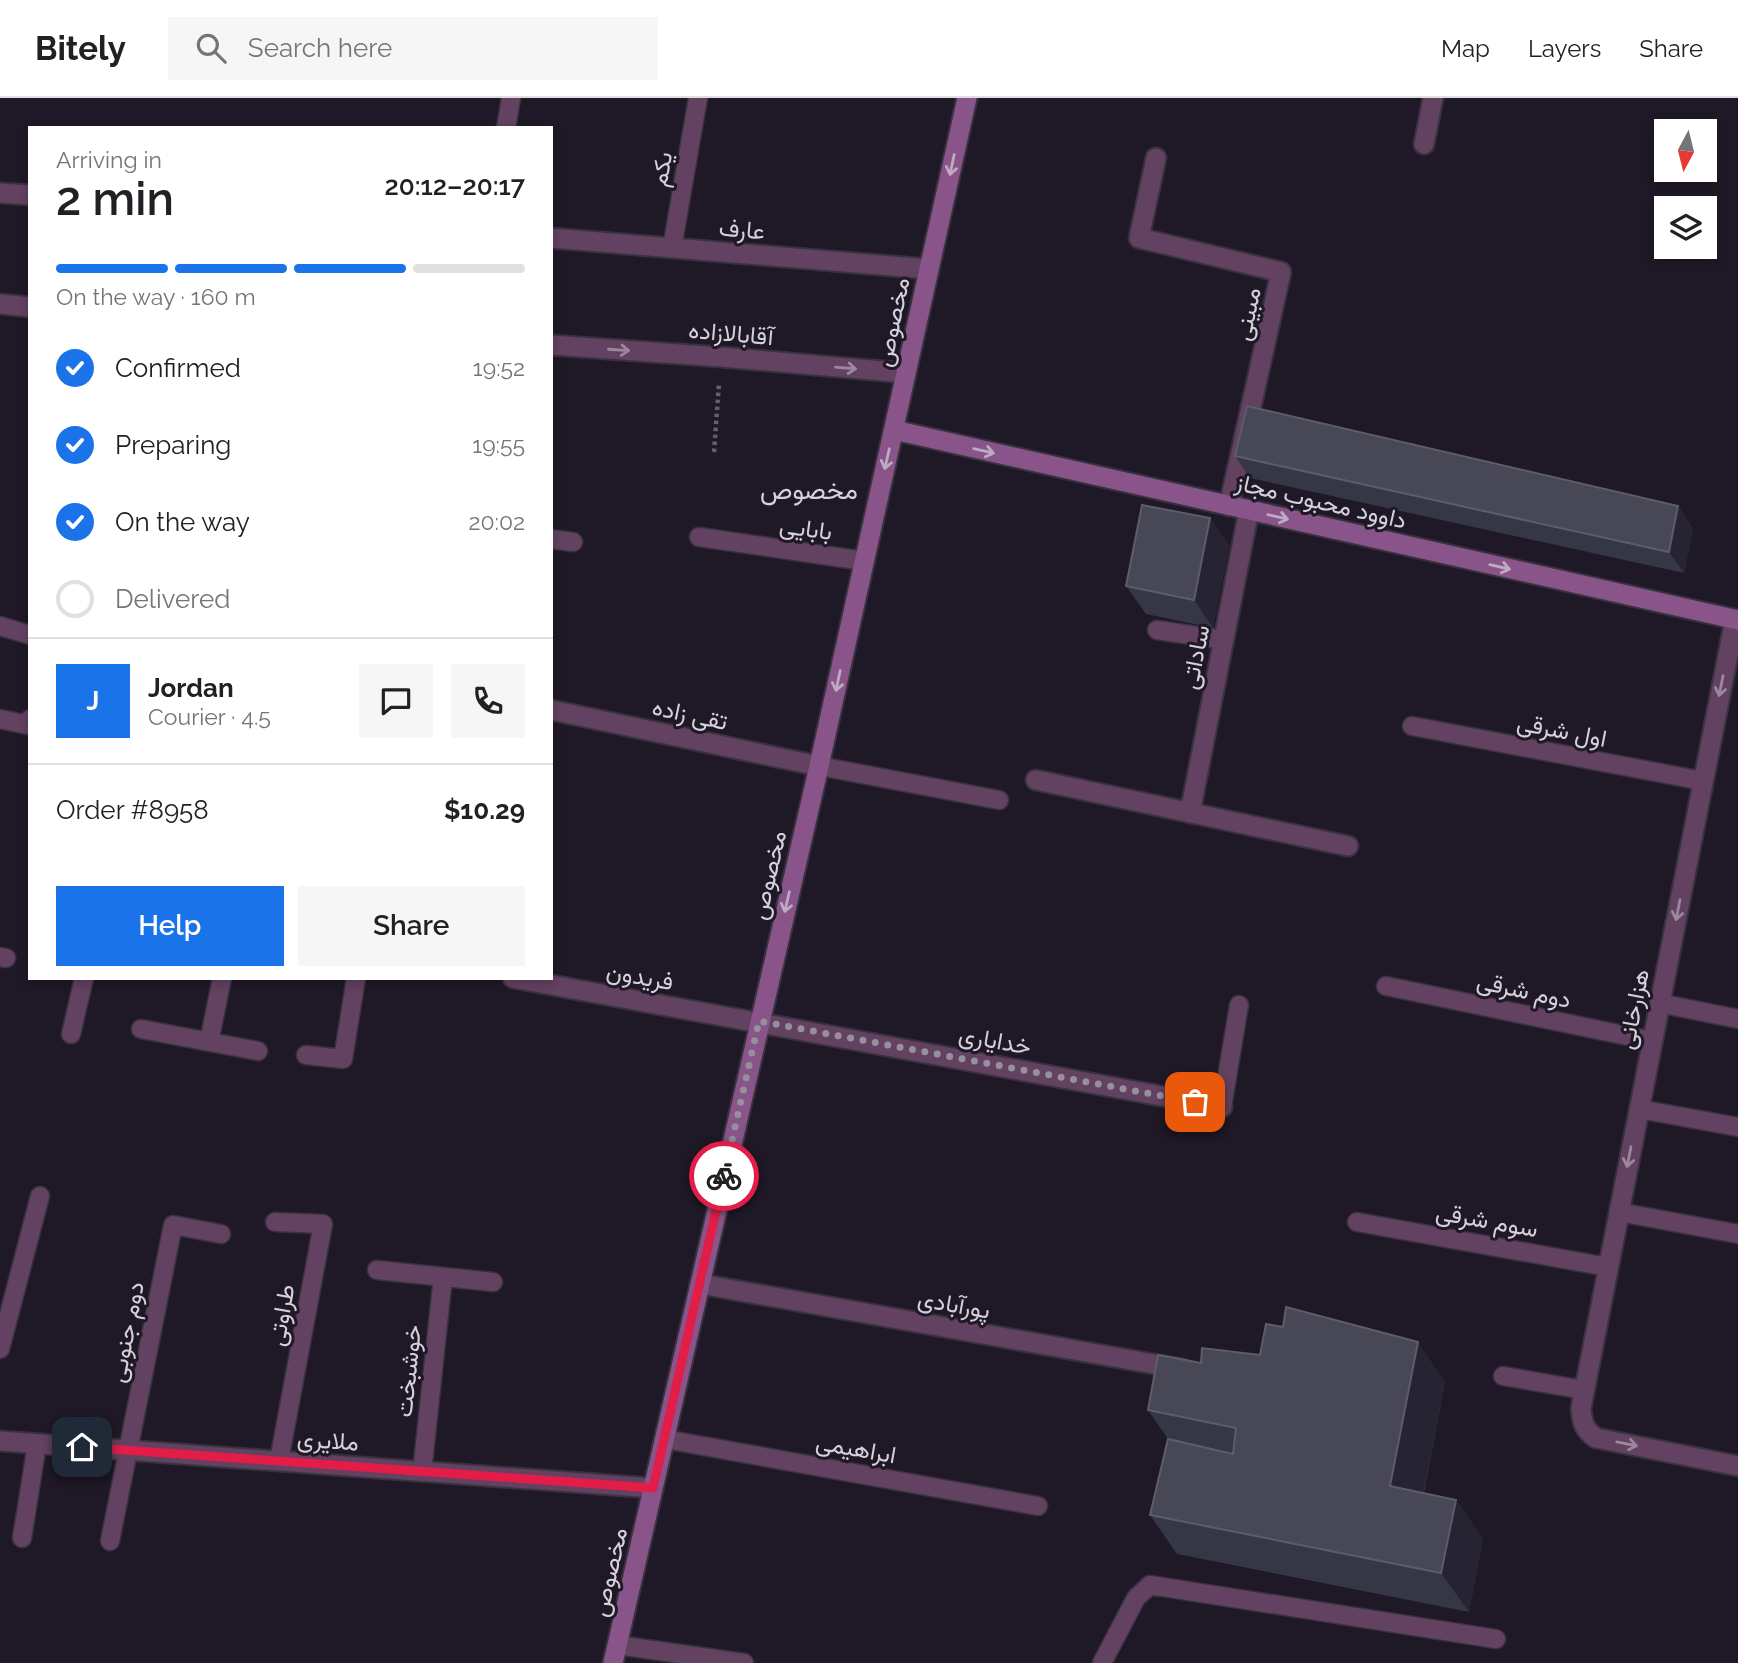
<!DOCTYPE html>
<html lang="en">
<head>
<meta charset="utf-8">
<style>
  body { margin:0; font-family:Raleway,Vazirmatn,sans-serif; background:#f6f6f6; color:#202124; height:100vh; display:flex; flex-direction:column; font-size:26px; white-space:nowrap }
  * { box-sizing:border-box; margin:0 }
  p { font-size:23px; color:#757577 }
  .icon { flex:none; width:38px; height:38px; fill:none; stroke:currentColor; stroke-width:2; stroke-linecap:round; stroke-linejoin:round }
  .map { position:relative; flex:1; overflow:hidden }
  .side { position:absolute; left:28px; top:28px; width:525px; height:854px; display:flex; flex-direction:column; background:#fff; border-radius:0px; box-shadow:0 4px 10px #0003 }
  .side>* { flex:none }
  .needle { width:46px; rotate:187deg }
  .buttons { position:absolute; left:1654px; top:21px; display:grid; gap:14px }
  .buttons a { display:grid; place-items:center; width:63px; height:63px; border-radius:0px; background:#fff; box-shadow:0 4px 10px #0003; font-size:35px }
  .pin { position:absolute; display:grid; place-items:center; width:60px; height:60px; color:#fff; margin:-30px; border-radius:14px; box-shadow:0 4px 10px #0006 }
  .courier { position:absolute; display:grid; place-items:center; width:70px; height:70px; margin:-35px; border:5px solid #e11d48; border-radius:50%; background:#fff; color:#222; box-shadow:0 2px 9px #0007 }
  .headline em { font-style:normal; font-weight:600 }
  .headline div { display:flex; flex-direction:column-reverse }
  .headline { display:flex; align-items:center; justify-content:space-between; height:119px; padding:0 28px }
  h1 { font-size:46px; font-weight:600; line-height:52px }
  .bar { display:grid; grid-template-columns:repeat(4,1fr); gap:10px 7px; align-content:center; height:84px; padding:0 28px }
  .bar i { height:9px; border-radius:5px; background:#e0e0e0 }
  .bar .selected { background:#1a73e8 }
  .bar p { grid-column:span 4 }
  .line { display:flex; align-items:center; gap:18px; padding:0 28px; border-top:2px solid #e0e0e0 }
  .line div { flex:1 }
  .round { display:grid; place-items:center; flex:none; width:74px; height:74px; border-radius:0px; background:#f6f6f6 }
  ol { padding:0 28px; list-style:none }
  li { display:flex; align-items:center; gap:21px; height:77px }
  li p { margin-inline-start:auto }
  li .icon { padding:7px; border-radius:50%; background:#1a73e8; color:#fff; stroke-width:4 }
  li:last-child { color:#757577 }
  li i { width:38px; height:38px; border:4px solid #e0e0e0; border-radius:50% }
  .cta { display:flex; gap:14px; margin-top:auto; padding:14px 28px }
  .cta a { flex:1; height:80px; border-radius:0px; background:#1a73e8; color:#fff; font-size:28px; font-weight:600; line-height:80px; text-align:center }
  .cta a+a { background:#f6f6f6; color:#202124 }
  header { display:flex; align-items:center; gap:42px; box-sizing:border-box; height:98px; padding:0 35px; background:#fff; border-bottom:2px solid #e0e0e0 }
  header strong { font-size:33px }
  nav { display:flex; gap:38px; margin-inline-start:auto; font-size:24px }
  .search { width:490px; height:63px; background:#f6f6f6; display:flex; align-items:center; gap:18px; box-sizing:border-box; padding:0 24px; border-radius:0px; color:#757577; font-size:26px }
  .map>svg:first-child { display:block }
</style>
</head>
<body>
<header>
<strong>Bitely</strong>
<div class="search"><svg class="icon" aria-label="search" viewBox="0 0 24 24"><circle cx="10" cy="10" r="6"/><path d="M15 15l6 6"/></svg>Search here</div>
<nav><a>Map</a><a>Layers</a><a>Share</a></nav>
</header>
<div class="map">
<svg width="1738" height="1565" viewBox="0 0 1738 1565">
  <rect width="100%" height="100%" fill="#1f1826"/>
  <g fill="none" stroke-linecap="round" stroke-linejoin="round">
    <defs>
      <path id="service" d="M506 30 511 0
        M672 150 698 0
        M699 439 864 463
        M551 441 573 444
        M0 528 30 537
        M1157 532 1224 542
        M0 621 28 627 30 621
        M1412 628 1703 683
        M819 668 999 702
        M0 859 6 860
        M1386 888 1652 943
        M1659 905 1738 921
        M141 931 258 953
        M71 936 84 880
        M209 944 222 880
        M306 957 343 961 356 880
        M1222 1009 1239 907
        M1639 1011 1738 1029
        M1619 1114 1738 1136
        M275 1124 323 1126 279 1363
        M1357 1124 1608 1169
        M377 1172 493 1184
        M0 1251 40 1098
        M1503 1278 1584 1292
        M664 1341 1038 1408
        M422 1374 443 1179
        M22 1440 37 1346
        M110 1443 173 1127 221 1136
        M617 1547 744 1565
        M1102 1565 1136 1500 1150 1487 1496 1541"/>
      <path id="minor" d="M1424 46 1433 0
        M1156 60 1139 140 1281 174 1229 408
        M0 95 30 97
        M551 140 929 171
        M1735 521 1581 1310C1582 1324 1584 1332 1596 1340L1738 1368
        M551 612 819 668
        M1036 682 1348 748
        M1190 715 1249 412
        M513 880 1222 1009
        M700 1186 1182 1271
        M0 1343 653 1390"/>
      <path id="tertiary" d="M0 206 30 209
        M551 247 721 259 906 275"/>
      <path id="secondary" d="M894 332 1738 522
        M613 1565 819 668 967 0"/>
    </defs>
    <use href="#service" stroke="#38323f" stroke-width="21"/>
    <use href="#minor" stroke="#38323f" stroke-width="23"/>
    <use href="#tertiary" stroke="#38323f" stroke-width="23"/>
    <use href="#secondary" stroke="#38323f" stroke-width="23"/>
    <path stroke="#655e6b" stroke-width="4.5" stroke-dasharray="3.5 3.5" stroke-linecap="butt" d="M714 354 719 285"/>
    <use href="#service" stroke="#624161" stroke-width="18"/>
    <use href="#minor" stroke="#624161" stroke-width="19"/>
    <use href="#tertiary" stroke="#624161" stroke-width="19"/>
    <use href="#secondary" stroke="#895489" stroke-width="19"/>
  </g>
  <path fill="#363746" d="M1235 358 1678 408 1693 430 1684 475 1250 380Z
    M1210 420 1229 448 1213 530 1146 516 1126 488Z
    M1201 1265 1445 1284 1424 1395 1456 1402 1483 1441 1469 1514 1177 1456 1150 1417 1168 1341 1148 1312Z"/>
  <path fill="#262333" d="M1678 408 1693 430 1684 475 1669 454Z
    M1210 420 1229 448 1213 530 1194 502Z
    M1418 1244 1445 1284 1417 1427 1390 1388Z
    M1456 1402 1483 1441 1469 1514 1441 1475Z"/>
  <path fill="#474756" stroke="#5d5c6b" stroke-width="2" d="M1247 308 1678 408 1669 454 1235 358Z
    M1142 407 1210 420 1194 502 1126 488Z
    M1286 1209 1418 1244 1390 1388 1456 1402 1441 1475 1150 1417 1168 1341 1233 1356 1236 1330 1148 1312 1158 1257 1201 1265 1202 1250 1260 1257 1266 1226 1283 1229Z"/>
  <defs><path id="oneway-shaft" d="M-6 0H5M1.5-3L5.5 0L1.5 3" fill="none" stroke-width="1.6" stroke-linecap="round" stroke-linejoin="round" transform="scale(1.75)"/></defs>
  <g stroke="#beabc2">
    <use href="#oneway-shaft" transform="translate(952 67) rotate(102)"/>
    <use href="#oneway-shaft" transform="translate(984 353) rotate(13)"/>
    <use href="#oneway-shaft" transform="translate(887 361) rotate(103)"/>
    <use href="#oneway-shaft" transform="translate(1278 419) rotate(13)"/>
    <use href="#oneway-shaft" transform="translate(1500 469) rotate(13)"/>
    <use href="#oneway-shaft" transform="translate(838 583) rotate(102)"/>
    <use href="#oneway-shaft" transform="translate(787 804) rotate(103)"/>
  </g>
  <g stroke="#9c889e">
    <use href="#oneway-shaft" transform="translate(619 252) rotate(4)"/>
    <use href="#oneway-shaft" transform="translate(846 270) rotate(5)"/>
    <use href="#oneway-shaft" transform="translate(1721 588) rotate(101)"/>
    <use href="#oneway-shaft" transform="translate(1678 812) rotate(101)"/>
    <use href="#oneway-shaft" transform="translate(1629 1059) rotate(101)"/>
    <use href="#oneway-shaft" transform="translate(1627 1346) rotate(11)"/>
  </g>
  <g fill="none" stroke-linecap="round" stroke-linejoin="round">
    <path stroke="#95909b" stroke-width="7" stroke-dasharray="0 12.6" d="M724 1078 759 923 1195 1004"/>
    <path stroke="#e11d48" stroke-width="9" d="M82 1349 653 1390 724 1078"/>
  </g>
  <g text-anchor="middle" dominant-baseline="central" stroke-width="6" stroke-linejoin="round" paint-order="stroke">
    <g font-size="24" fill="#d5d0da" stroke="#1f1826">
      <text transform="translate(661 71) rotate(-80)">یکم</text>
      <text transform="translate(742 131) rotate(5)">عارف</text>
      <text transform="translate(1247 216) rotate(-78)">مبینی</text>
      <text transform="translate(892 224) rotate(-78)">مخصوص</text>
      <text transform="translate(731 235) rotate(5)">آقابالازاده</text>
      <text transform="translate(1321 403) rotate(13)">داوود محبوب مجاز</text>
      <text transform="translate(806 430) rotate(8)">بابایی</text>
      <text transform="translate(1195 559) rotate(-79)">ساداتی</text>
      <text transform="translate(690 616) rotate(12)">تقی زاده</text>
      <text transform="translate(1562 632) rotate(11)">اول شرقی</text>
      <text transform="translate(768 777) rotate(-77)">مخصوص</text>
      <text transform="translate(640 878) rotate(10)">فریدون</text>
      <text transform="translate(1524 892) rotate(12)">دوم شرقی</text>
      <text transform="translate(1633 911) rotate(-79)">هزارخانی</text>
      <text transform="translate(995 942) rotate(10)">خدایاری</text>
      <text transform="translate(1487 1122) rotate(10)">سوم شرقی</text>
      <text transform="translate(954 1206) rotate(10)">پورآبادی</text>
      <text transform="translate(281 1217) rotate(-80)">طراوتی</text>
      <text transform="translate(126 1234) rotate(-79)">دوم جنوبی</text>
      <text transform="translate(408 1273) rotate(-84)">خوشبخت</text>
      <text transform="translate(328 1342) rotate(4)">ملایری</text>
      <text transform="translate(856 1350) rotate(10)">ابراهیمی</text>
      <text transform="translate(609 1474) rotate(-77)">مخصوص</text>
    </g>
    <g font-size="26" fill="#d5d0da" stroke="#1f1826">
      <text x="809" y="392">مخصوص</text>
    </g>
  </g>
</svg>
<div class="buttons">
<a><svg class="needle" viewBox="-14 -14 28 28"><path d="M0-13l5 13h-10z" fill="#e53935"/><path d="M0 13l5-13h-10z" fill="#757577"/></svg></a>
<a><svg class="icon" aria-label="layers" viewBox="0 0 24 24"><path d="M12 4l9 5-9 5-9-5zM3 14l9 5 9-5"/></svg></a>
</div>
<div class="pin" style="left:1195px;top:1004px;background:#ea580c"><svg class="icon" aria-label="bag" viewBox="0 0 24 24"><path d="M5 8h14l-1 12H6zM9 8a3 3 0 0 1 6 0"/></svg></div>
<div class="pin" style="left:82px;top:1349px;background:#1f2937"><svg class="icon" aria-label="home" viewBox="0 0 24 24"><path d="M3 11l9-7 9 7M6 9v11h12V9"/></svg></div>
<div class="courier" style="left:724px;top:1078px"><svg class="icon" aria-label="bike" viewBox="0 0 24 24"><circle cx="6" cy="16" r="4"/><circle cx="18" cy="16" r="4"/><path d="M6 16l4-8h5l3 8M10 8l3 8H6M13 5h3"/></svg></div>
<section class="side">
<div class="headline"><div><h1>2 min</h1><p>Arriving in</p></div><em>20:12–20:17</em></div>
<div class="bar"><i class="selected"></i><i class="selected"></i><i class="selected"></i><i></i><p>On the way · 160 m</p></div>
<ol>
<li><svg class="icon" aria-label="check" viewBox="0 0 24 24"><path d="M5 12l5 5 9-10"/></svg>Confirmed<p>19:52</p></li>
<li><svg class="icon" aria-label="check" viewBox="0 0 24 24"><path d="M5 12l5 5 9-10"/></svg>Preparing<p>19:55</p></li>
<li><svg class="icon" aria-label="check" viewBox="0 0 24 24"><path d="M5 12l5 5 9-10"/></svg>On the way<p>20:02</p></li>
<li><i></i>Delivered</li>
</ol>
<div class="line" style="height:126px"><b class="round" style="background:#1a73e8;color:#fff">J</b><div><b>Jordan</b><p>Courier · 4.5</p></div><a class="round"><svg class="icon" aria-label="chat" viewBox="0 0 24 24"><path d="M4 5h16v11H9l-5 4z"/></svg></a><a class="round"><svg class="icon" aria-label="phone" viewBox="0 0 24 24"><path d="M5 4h4l2 5-3 2q2 4 5 5l2-3 5 2v4C11 20 4 13 5 4z"/></svg></a></div>
<div class="line" style="height:91px"><div>Order #8958</div><b>$10.29</b></div>
<div class="cta"><a>Help</a><a>Share</a></div>
</section>
</div>
</body>
</html>
